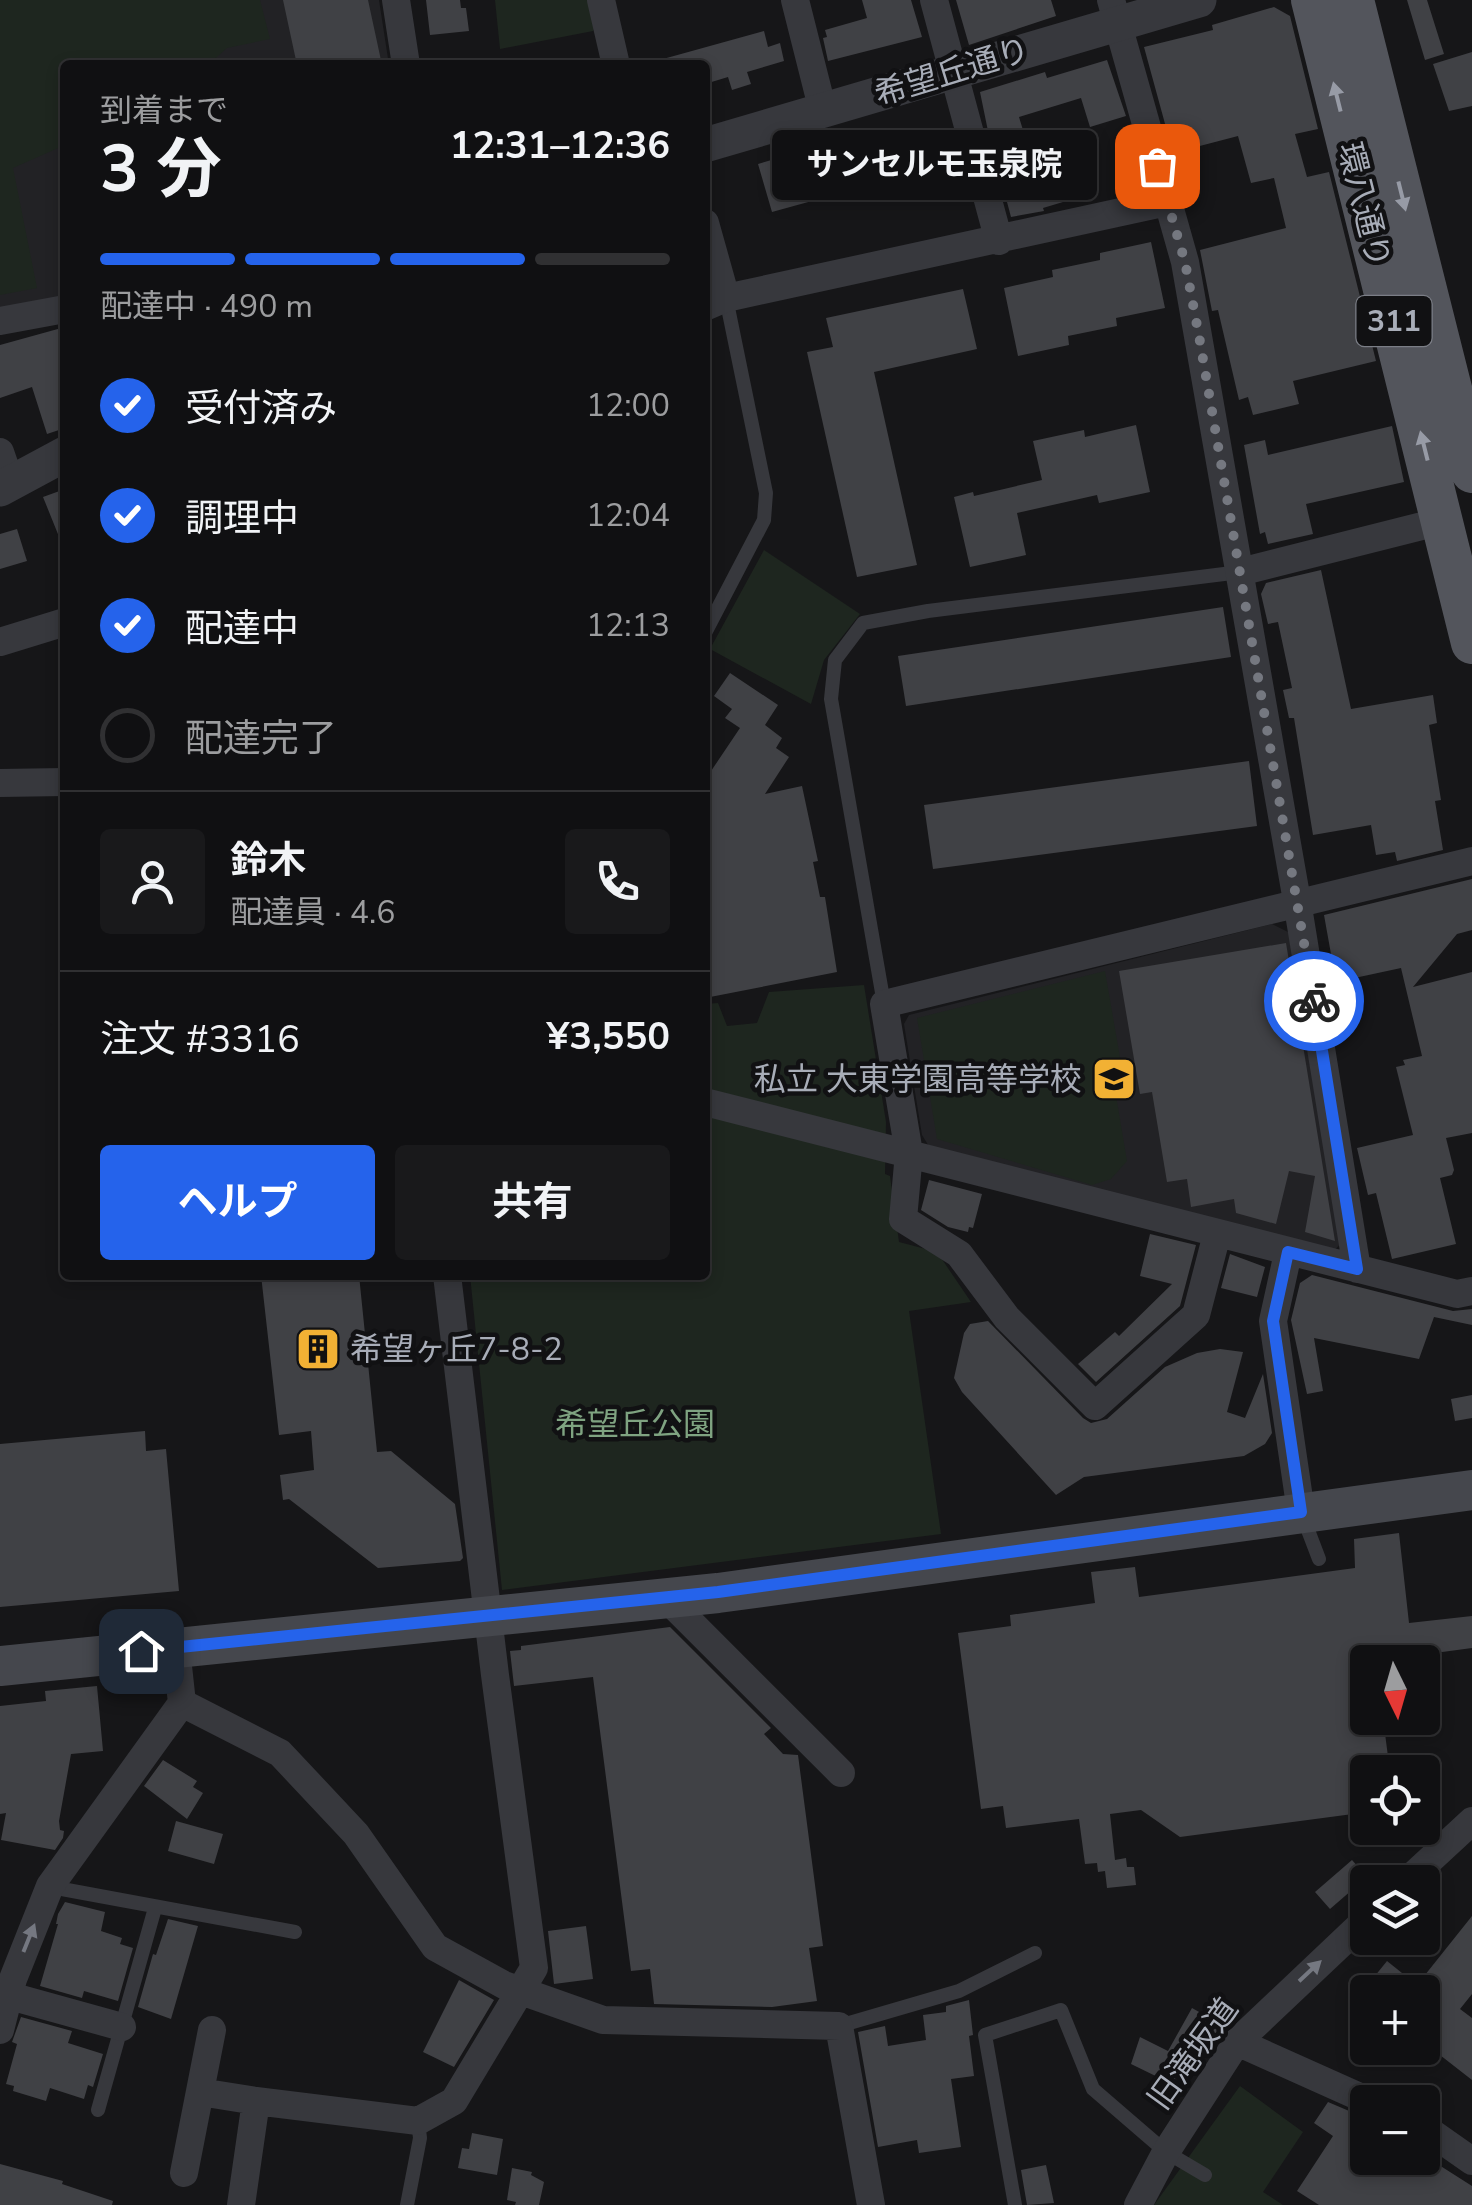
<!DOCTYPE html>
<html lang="ja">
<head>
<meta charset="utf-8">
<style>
  body { margin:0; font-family:"Nunito Sans","Noto Sans JP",sans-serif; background:#19191b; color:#f1f3f6; height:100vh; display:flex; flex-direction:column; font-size:38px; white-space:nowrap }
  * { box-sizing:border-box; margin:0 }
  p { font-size:32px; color:#9c9d9f }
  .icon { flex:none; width:55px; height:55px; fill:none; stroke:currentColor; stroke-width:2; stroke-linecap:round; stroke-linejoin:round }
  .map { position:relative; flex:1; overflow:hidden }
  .drawer { position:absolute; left:60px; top:60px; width:650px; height:1220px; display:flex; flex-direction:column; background:#101012; border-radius:10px; box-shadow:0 5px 15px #0003,0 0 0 2px #303032 }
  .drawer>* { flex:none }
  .needle { width:65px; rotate:175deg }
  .controls { position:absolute; left:1350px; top:1645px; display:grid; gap:20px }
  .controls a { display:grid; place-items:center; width:90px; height:90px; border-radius:10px; background:#101012; box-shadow:0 5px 15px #0003,0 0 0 2px #303032; font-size:50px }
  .pin { position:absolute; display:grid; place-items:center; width:85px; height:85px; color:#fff; margin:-42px; border-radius:20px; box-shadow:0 5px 15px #0006 }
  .courier { position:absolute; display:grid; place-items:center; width:100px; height:100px; margin:-50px; border:8px solid #2563eb; border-radius:50%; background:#fff; color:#222; box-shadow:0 2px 12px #0007 }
  .bubble { position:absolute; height:70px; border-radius:10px; background:#101012; box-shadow:0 5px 15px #0003,0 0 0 2px #303032; font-size:32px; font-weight:700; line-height:70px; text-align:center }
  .head em { font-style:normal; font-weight:700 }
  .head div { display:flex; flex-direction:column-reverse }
  .head { display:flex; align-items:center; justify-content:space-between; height:170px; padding:0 40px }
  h1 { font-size:65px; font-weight:700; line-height:75px }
  .bar { display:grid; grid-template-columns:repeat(4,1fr); gap:15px 10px; align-content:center; height:120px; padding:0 40px }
  .bar i { height:12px; border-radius:8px; background:#303032 }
  .bar .selected { background:#2563eb }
  .bar p { grid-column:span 4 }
  .line { display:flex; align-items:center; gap:25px; padding:0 40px; border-top:2px solid #303032 }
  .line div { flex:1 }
  .round { display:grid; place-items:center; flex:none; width:105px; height:105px; border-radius:10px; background:#19191b }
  ol { padding:0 40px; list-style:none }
  li { display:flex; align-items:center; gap:30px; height:110px }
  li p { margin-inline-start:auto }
  li .icon { padding:10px; border-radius:50%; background:#2563eb; color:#fff; stroke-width:4 }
  li:last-child { color:#9c9d9f }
  li i { width:55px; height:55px; border:5px solid #303032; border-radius:50% }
  .action { display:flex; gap:20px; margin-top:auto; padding:20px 40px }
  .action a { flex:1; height:115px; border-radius:10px; background:#2563eb; color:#fff; font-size:40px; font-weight:700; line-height:115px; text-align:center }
  .action a+a { background:#19191b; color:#f1f3f6 }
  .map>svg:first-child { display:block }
</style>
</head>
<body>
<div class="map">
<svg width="1472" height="2205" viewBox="0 0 1472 2205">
  <rect width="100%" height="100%" fill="#161618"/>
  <path fill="#222225" d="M0 0H379L389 65H65V298L0 308Z
    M1272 924 1290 933 1342 1243 1331 1253 930 1148 922 1135 904 1024 909 1015Z"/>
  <path fill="#1e261f" d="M0 0H260L270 39 227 48 208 65H65V145L13 168 37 288 0 295Z
    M495 0H590L596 25 593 31 500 49Z
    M764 550 860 614 824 660 811 704 710 649Z
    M1105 971 1122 1069 1112 1072 1127 1161 1111 1179 1092 1185 937 1139 917 1018Z
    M864 985 886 1122 885 1174 890 1176 899 1242 937 1252 971 1302 909 1311 941 1534 502 1590 470 1275H705V1004L718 1003 727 1026 757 1023 769 992Z
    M1240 2086 1303 2132 1263 2192 1283 2205H1154Z"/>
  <path fill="#404145" d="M283 0H368L382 65H297Z
    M426 0H460L461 8H466L469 31 430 35Z
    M862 0H911L922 37 828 61 823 38 827 37 825 30 867 18Z
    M956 0H1051L1056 16 969 45Z
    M1407 0H1427L1444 54 1425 60Z
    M1274 7 1290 16 1318 129 1295 134 1307 177 1329 172 1376 361 1293 381 1299 404 1253 415 1248 397 1239 400 1218 310 1212 311 1200 250 1286 228 1274 178 1251 183 1238 136 1173 153 1144 47 1213 30 1212 25Z
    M764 31 768 47 780 43 784 61 747 72 751 84 732 90 728 77 705 84V65H664L663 59Z
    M1472 52V106L1449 111 1433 64Z
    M1107 60 1126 116 1090 127 1081 98 1019 117 1033 163 1071 152 1083 196 1043 208 1044 211 1011 217 1003 187 1010 185 996 138 989 136 980 92 1045 72 1047 78Z
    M874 130 888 180 772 212 758 164Z
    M1151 242 1165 308 1116 318 1117 326 1068 336 1069 345 1018 356 1004 288 1053 277 1052 270 1100 260V253Z
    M963 289 977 349 874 372 917 565 857 577 807 352 833 347 826 318Z
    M65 327V428L47 434 32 387 0 398V345Z
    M1136 425 1150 492 1099 503 1097 495 1017 513 1026 555 970 567 954 497 973 492 974 496 1042 480 1033 441 1084 430 1085 437Z
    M1392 426 1404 482 1306 504 1313 534 1268 544 1265 532 1260 534 1244 445 1265 440 1268 455Z
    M65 489V549H64L43 497Z
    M17 529 27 561 0 569V534Z
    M1321 570 1351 709 1433 695 1437 723 1429 725 1441 800 1435 801 1443 850 1397 861 1395 852 1376 855 1371 825 1313 835 1294 718H1289L1283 690 1292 688 1278 622 1268 624 1261 594 1266 583Z
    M1223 607 1231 657 906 706 898 656Z
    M730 673 778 705 765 725 782 738 776 748 789 757 765 794 802 786 818 861 813 862 820 897H825L837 972 705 998V780L740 728 725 718 732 709 714 696Z
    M1249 761 1257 826 933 869 924 805Z
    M1472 879V930L1457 934 1413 987 1472 972V1133L1446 1138 1454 1170 1452 1175 1440 1178 1456 1244 1392 1259 1376 1193 1368 1195 1357 1148 1413 1135 1396 1067 1405 1065 1403 1060 1422 1056 1401 968 1336 982 1324 915Z
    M1286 943 1298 1015 1335 1241 1305 1232 1315 1176 1289 1171 1276 1224 1236 1213 1234 1199 1191 1207 1187 1179 1167 1182 1152 1092 1140 1094 1119 971Z
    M929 1180 982 1194 973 1228 969 1227 968 1232 948 1227 921 1210Z
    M1150 1234 1196 1245 1180 1306 1096 1382 1078 1364 1115 1332 1119 1336 1172 1284 1140 1276Z
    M1230 1254 1265 1267 1257 1297 1221 1288Z
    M261 1275H359L377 1452 391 1451 455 1504 463 1558 460 1561 378 1568 289 1499 283 1500 280 1475 314 1470 311 1431 279 1435Z
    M1312 1275 1453 1311 1472 1309V1325L1434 1317 1419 1359 1314 1338 1323 1391 1307 1394 1291 1320 1300 1283Z
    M988 1321 1083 1418 1091 1423 1107 1419 1165 1367 1197 1353 1220 1349 1243 1352 1227 1412 1245 1418 1263 1374 1272 1433 1265 1444 1244 1456 1084 1477 1056 1495 962 1392 954 1378 964 1333 970 1324Z
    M1472 1395V1418L1455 1421 1451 1399Z
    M145 1431 146 1451 166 1449 179 1591 0 1607V1444Z
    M1399 1533 1409 1623 1472 1616V1648L1368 1662V1718H1383L1390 1772H1368V1812L1180 1837 1141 1810 1110 1814 1115 1860 1126 1858 1127 1867H1134L1136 1885 1107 1888 1105 1871 1098 1872 1097 1863 1085 1864 1079 1819 1006 1828 1003 1806 981 1809 958 1633 1011 1626 1010 1615 1095 1603 1091 1572 1135 1567 1139 1597 1355 1568 1354 1539Z
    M670 1627 771 1728 764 1734 783 1754 798 1755 823 1946 809 1948 817 2001 772 2007 654 2004 650 1969 631 1971 593 1677 514 1686 510 1651 521 1650V1646Z
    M97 1686 103 1751 71 1754 59 1821 60 1830 64 1831 63 1838 55 1850 1 1840 6 1813 0 1814V1706L46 1701 45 1691Z
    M163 1760 197 1781 193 1787 203 1793 187 1819 144 1786Z
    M176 1821 223 1834 214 1864 168 1851Z
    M1352 1860 1367 1877 1330 1909 1315 1892Z
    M65 1902 105 1912 101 1931 122 1938 120 1944 133 1948 118 2001 84 1991 82 1998 40 1986 58 1924H56L58 1914Z
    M1472 1916V1994L1460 2009 1472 2018V2080L1422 2041V1992H1362L1387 1961 1417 1985Z
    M168 1919 198 1926 171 2019 138 2007 153 1954 156 1955Z
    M586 1926 593 1979 554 1984 548 1931Z
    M459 1980 494 2000 454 2067 423 2052Z
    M969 2000 973 2035 969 2036 974 2076 951 2079 961 2147 919 2153 917 2140 878 2147 858 2032 885 2026 888 2046 926 2040 923 2015 946 2012V2006Z
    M1192 2008 1226 2027 1208 2055 1193 2046 1172 2084 1131 2064 1140 2037 1168 2051Z
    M21 2017 72 2031 68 2043 103 2054 93 2087 88 2085 84 2099 50 2088 46 2101 13 2091 14 2086 6 2084 17 2044 12 2042Z
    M1328 2102 1368 2119V2158H1428L1472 2186V2205H1319L1297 2191 1333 2136 1314 2123Z
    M472 2133 503 2139 497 2175 458 2168 462 2148 469 2149Z
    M0 2164 63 2181 62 2184 113 2201 112 2205H0Z
    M1046 2165 1054 2203 1027 2205 1021 2170Z
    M512 2168 532 2172 531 2175 544 2182 539 2205H515L516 2202 507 2200Z"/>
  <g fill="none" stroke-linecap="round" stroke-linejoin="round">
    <path stroke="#37383d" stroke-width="14" d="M705 633 764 520 766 493 726 298
      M884 1004 831 699 835 660 863 623 928 611 1240 572
      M1303 1517 1319 1559
      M51 1887 295 1932
      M839 2026 959 1991 1035 1953
      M98 2110 155 1908
      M407 2205 420 2138 418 2121
      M1015 2205 985 2035 1061 2010 1093 2089 1166 2152 1205 2175"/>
    <path stroke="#37383d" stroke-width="28" d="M396 0 406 65
      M601 0 616 65
      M795 0 823 111
      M934 0 999 241
      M1111 0 1185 262 1297 901 1357 1269
      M705 223 726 298
      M705 307 726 298 1167 202
      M0 321 65 309
      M0 452 11 484
      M1240 572 1442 521
      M0 642 65 622
      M0 783 65 782
      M705 1102 1457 1294 1472 1291
      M1217 1234 1196 1315 1095 1406 1007 1318 959 1254 903 1219 909 1153 884 1004 1472 861
      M1288 1253 1273 1321 1301 1512
      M667 1599 841 1773
      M176 1648 182 1703 280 1753 356 1834 435 1947 504 1985 603 2020 839 2026 871 2205
      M1406 1882 1472 1821
      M10 1996 122 2027
      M0 2030 13 1979 50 1886 182 1703
      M1237 2042 1371 2102
      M200 2092 256 2101
      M1422 2126 1472 2161
      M184 2173 212 2030
      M241 2205 256 2101 418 2121 454 2101 534 1968 495 1675 447 1275
      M1138 2205 1166 2152 1237 2042 1368 1918"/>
    <path stroke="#37383d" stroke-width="35" d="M705 145 1199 0
      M0 489 65 454"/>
    <path stroke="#45474d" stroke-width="40" d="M0 1666 718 1593 1472 1490"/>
    <path stroke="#53555c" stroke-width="42" d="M1312 0 1472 643
      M1353 0 1472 472"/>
  </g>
  <defs><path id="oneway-solid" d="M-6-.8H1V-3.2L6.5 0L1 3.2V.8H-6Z" transform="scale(2.5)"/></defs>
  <g fill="#979ba6">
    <use href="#oneway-solid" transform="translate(1337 97) rotate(-104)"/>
    <use href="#oneway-solid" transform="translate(1402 196) rotate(76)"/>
    <use href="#oneway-solid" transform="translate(1424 446) rotate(-104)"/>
  </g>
  <g fill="#757881">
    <use href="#oneway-solid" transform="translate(29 1938) rotate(-68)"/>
    <use href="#oneway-solid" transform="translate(1310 1971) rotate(-43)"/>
  </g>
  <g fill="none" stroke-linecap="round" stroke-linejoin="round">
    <path stroke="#757880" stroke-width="10" stroke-dasharray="0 18" d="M1157 166 1185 262 1199 336 1314 1001"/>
    <path stroke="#2563eb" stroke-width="12" d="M141 1651 718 1592 1301 1512 1273 1321 1288 1252 1357 1269 1314 1001"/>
  </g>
  <defs>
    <symbol id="school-square" viewBox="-11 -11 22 22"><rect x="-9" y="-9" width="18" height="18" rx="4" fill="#f2b134" stroke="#111113"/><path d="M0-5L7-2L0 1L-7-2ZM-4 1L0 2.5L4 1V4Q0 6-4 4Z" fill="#111"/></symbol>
    <symbol id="building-square" viewBox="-11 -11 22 22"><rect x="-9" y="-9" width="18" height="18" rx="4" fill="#f2b134" stroke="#111113"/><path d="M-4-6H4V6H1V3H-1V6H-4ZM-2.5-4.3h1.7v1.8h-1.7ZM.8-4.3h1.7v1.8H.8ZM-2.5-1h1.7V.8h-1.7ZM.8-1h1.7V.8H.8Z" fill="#111"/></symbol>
  </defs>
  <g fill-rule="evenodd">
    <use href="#school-square" x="1089" y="1054" width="50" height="50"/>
    <use href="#building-square" x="293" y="1324" width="50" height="50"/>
  </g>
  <g text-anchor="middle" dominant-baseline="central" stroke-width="9" stroke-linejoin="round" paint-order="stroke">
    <rect fill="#111113" stroke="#7b7e86" stroke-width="2.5" x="1356.5" y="296" width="75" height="50" rx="8"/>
    <g font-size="30" font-weight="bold" fill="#a8adb8">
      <text x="1394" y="321">311</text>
    </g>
    <g font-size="32" fill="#a8adb8" stroke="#111113">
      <text transform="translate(952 72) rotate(-17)">希望丘通り</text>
      <text transform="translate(1364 205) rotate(76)">環八通り</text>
      <text transform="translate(1193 2054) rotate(-54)">旧滝坂道</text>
    </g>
    <g font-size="32" fill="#a8adb8" stroke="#111113" text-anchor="end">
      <text x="1082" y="1079">私立 大東学園高等学校</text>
      <text x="350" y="1349" text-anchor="start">希望ヶ丘7-8-2</text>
    </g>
    <g font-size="32" fill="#7fa381" stroke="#111113">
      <text x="635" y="1424">希望丘公園</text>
    </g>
  </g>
</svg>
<div class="controls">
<a><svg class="needle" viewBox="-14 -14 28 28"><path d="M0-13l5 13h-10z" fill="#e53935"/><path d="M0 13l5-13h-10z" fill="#9c9d9f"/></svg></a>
<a><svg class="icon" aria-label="locate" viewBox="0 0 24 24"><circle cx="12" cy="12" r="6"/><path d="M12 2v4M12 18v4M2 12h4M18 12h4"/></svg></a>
<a><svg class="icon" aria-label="layers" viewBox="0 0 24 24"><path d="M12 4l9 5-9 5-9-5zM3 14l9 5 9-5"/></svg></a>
<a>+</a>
<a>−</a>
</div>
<div class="pin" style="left:1157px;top:166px;background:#ea580c"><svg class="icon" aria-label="bag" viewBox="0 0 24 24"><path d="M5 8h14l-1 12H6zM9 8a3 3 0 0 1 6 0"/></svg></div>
<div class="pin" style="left:141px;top:1651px;background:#1f2937"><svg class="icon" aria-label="home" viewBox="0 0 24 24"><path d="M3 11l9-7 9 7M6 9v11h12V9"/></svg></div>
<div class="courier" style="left:1314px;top:1001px"><svg class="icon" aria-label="bike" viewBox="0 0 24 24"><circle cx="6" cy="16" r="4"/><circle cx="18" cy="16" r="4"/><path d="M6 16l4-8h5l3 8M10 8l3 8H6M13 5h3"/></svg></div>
<div class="bubble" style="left:772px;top:130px;width:325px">サンセルモ玉泉院</div>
<section class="drawer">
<div class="head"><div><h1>3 分</h1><p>到着まで</p></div><em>12:31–12:36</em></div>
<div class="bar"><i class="selected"></i><i class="selected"></i><i class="selected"></i><i></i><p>配達中 · 490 m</p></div>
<ol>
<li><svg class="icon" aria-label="check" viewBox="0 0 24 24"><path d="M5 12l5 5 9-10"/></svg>受付済み<p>12:00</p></li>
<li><svg class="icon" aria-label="check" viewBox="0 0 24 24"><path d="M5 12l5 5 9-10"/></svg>調理中<p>12:04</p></li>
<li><svg class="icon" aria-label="check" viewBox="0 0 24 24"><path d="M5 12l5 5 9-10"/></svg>配達中<p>12:13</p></li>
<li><i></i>配達完了</li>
</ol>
<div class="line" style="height:180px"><a class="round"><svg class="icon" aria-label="person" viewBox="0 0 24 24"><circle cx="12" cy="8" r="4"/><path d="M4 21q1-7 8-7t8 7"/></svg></a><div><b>鈴木</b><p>配達員 · 4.6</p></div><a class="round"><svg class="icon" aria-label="phone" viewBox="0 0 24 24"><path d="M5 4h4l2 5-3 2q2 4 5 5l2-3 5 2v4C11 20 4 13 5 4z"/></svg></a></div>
<div class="line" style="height:130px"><div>注文 #3316</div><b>¥3,550</b></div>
<div class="action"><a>ヘルプ</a><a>共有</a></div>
</section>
</div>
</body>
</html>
